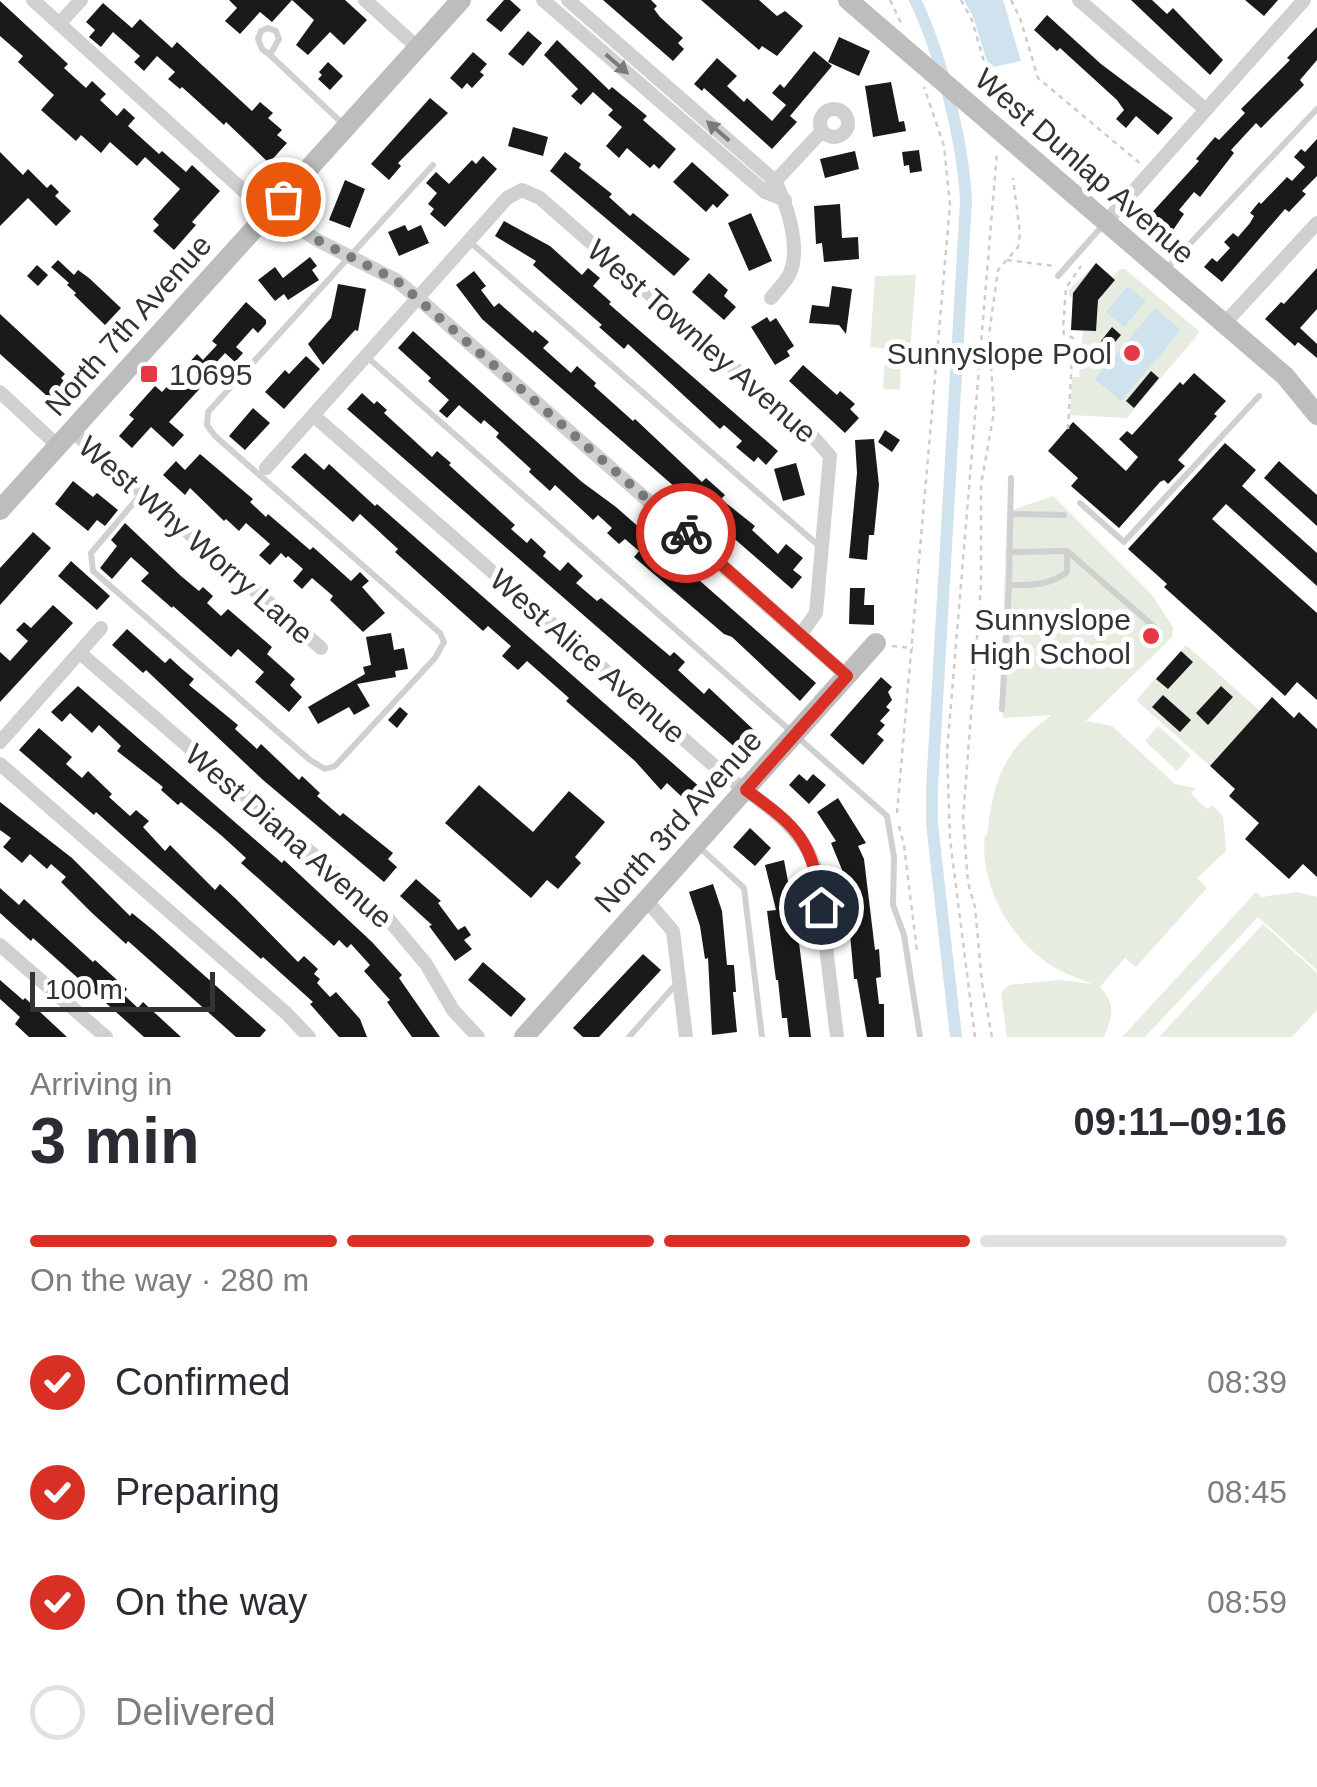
<!DOCTYPE html>
<html lang="en">
<head>
<meta charset="utf-8">
<style>
  body { margin:0; font-family:Arial,sans-serif; background:#f2f2f3; color:#2b2b33; height:100vh; display:flex; flex-direction:column; font-size:38px; white-space:nowrap }
  * { box-sizing:border-box; margin:0 }
  p { font-size:32px; color:#7c7c81 }
  .icon { flex:none; width:55px; height:55px; fill:none; stroke:currentColor; stroke-width:2; stroke-linecap:round; stroke-linejoin:round }
  .map { position:relative; height:1037px; overflow:hidden }
  .side { display:flex; flex-direction:column; background:#fff; flex:1 }
  .side>* { flex:none }
  .scale { position:absolute; left:30px; bottom:25px; width:185px; box-sizing:border-box; padding-left:10px; border:5px solid #333; border-top:0; font-size:28px; line-height:35px; white-space:nowrap; color:#333; -webkit-text-stroke:8px #fff; paint-order:stroke }
  .pin { position:absolute; display:grid; place-items:center; width:85px; height:85px; color:#fff; margin:-42px; border:5px solid #fff; border-radius:50%; box-shadow:0 2px 10px #0007 }
  .courier { position:absolute; display:grid; place-items:center; width:100px; height:100px; margin:-50px; border:8px solid #d93025; border-radius:50%; background:#fff; color:#222; box-shadow:0 2px 12px #0007 }
  .headline em { font-style:normal; font-weight:700 }
  .headline div { display:flex; flex-direction:column-reverse }
  .headline { display:flex; align-items:center; justify-content:space-between; height:170px; padding:0 30px }
  h1 { font-size:65px; font-weight:700; line-height:75px }
  .bar { display:grid; grid-template-columns:repeat(4,1fr); gap:15px 10px; align-content:center; height:120px; padding:0 30px }
  .bar i { height:12px; border-radius:8px; background:#e1e1e2 }
  .bar .selected { background:#d93025 }
  .bar p { grid-column:span 4 }
  ol { padding:0 30px; list-style:none }
  li { display:flex; align-items:center; gap:30px; height:110px }
  li p { margin-inline-start:auto }
  li .icon { padding:10px; border-radius:50%; background:#d93025; color:#fff; stroke-width:4 }
  li:last-child { color:#7c7c81 }
  li i { width:55px; height:55px; border:5px solid #e1e1e2; border-radius:50% }
  .map>svg:first-child { display:block }
</style>
</head>
<body>
<div class="map">
<svg width="1317" height="1037" viewBox="0 0 1317 1037">
  <rect width="100%" height="100%" fill="#fff"/>
  <path fill="#e6ecdf" d="M1096 263 1113 277 1120 269H1125L1200 332 1127 418 1070 415 1072 377H1079L1083 331 1071 330 1073 298 1069 296V290Z
    M916 275 910 351 870 347 875 276Z
    M885 356 901 357 900 390 883 389Z
    M1053 496 1152 595 1173 627 1172 637 1086 721 1112 726 1175 784 1195 788 1191 794 1207 809 1212 805 1223 816 1226 851 1197 878 1207 888 1136 967 1125 958 1100 987C1116 1005 1113 1015 1104 1037H1007L1001 993 1009 985 1059 980 1092 984C1076 977 1056 971 1042 959 1006 932 979 879 985 835H987C994 778 1004 749 1052 715L1004 718 1000 708 1007 512Z
    M1186 645 1260 711 1210 766 1136 700Z
    M1158 726 1191 755 1177 771 1145 741Z
    M1256 892 1262 897 1297 892 1317 897V970L1258 917 1145 1037H1122Z
    M1263 924 1317 973V1010L1292 1037H1159Z"/>
  <path fill="#cfe2ee" d="M964 0H1003L1021 61 989 68 974 19Z
    M1128 286 1146 301 1124 327 1106 312Z
    M1155 308 1181 330 1121 401 1095 379Z"/>
  <g fill="none" stroke-linecap="round" stroke-linejoin="round">
    <path stroke="#cfe2ee" stroke-width="12" d="M915 0C941 54 963 141 966 201L932 788V824L956 1037"/>
  </g>
  <path fill="#1a1a1a" d="M229 0H292L272 22 260 12 240 34 225 21 237 8Z
    M292 0H345L367 20 344 45 330 32 308 55 296 45 314 20Z
    M504 0H510L521 10 501 32 486 20Z
    M603 0H651L657 6 654 9 660 17 683 38 678 43 684 49 673 61Z
    M701 0H759L777 16 785 11 803 26 777 56 762 46 759 50Z
    M1131 0H1152L1167 14 1173 8 1223 60 1210 75Z
    M1245 0H1278L1264 16Z
    M0 1 68 64 64 68 86 88 92 81 106 94 100 100 117 116 124 108 135 118 128 126 159 154 162 151 186 172 192 165 220 191 192 222 196 225 174 250 153 231 159 225 153 219 180 189 145 157 137 166 110 142 101 153 81 135 76 141 41 110 54 95 18 62 23 56 0 36Z
    M103 3 132 28 140 19 172 48 177 42 252 111 260 102 273 113 268 118 282 130 277 135 287 143 269 163 226 122 224 125 182 87 180 89 168 79 175 72 157 56 144 71 134 62 140 56 113 32 101 47 89 37 95 30 86 22Z
    M1047 15 1101 64 1173 118 1158 135 1136 116 1126 128 1116 119 1124 110 1117 100 1060 48 1057 51 1034 30Z
    M1317 27V60L1300 80 1304 85 1261 128 1256 123 1231 150 1234 153 1200 197 1194 192 1179 210 1184 214 1169 236 1147 218 1199 161 1196 159 1215 137 1219 140 1245 113 1241 109 1290 60 1287 58Z
    M528 31 542 43 523 66 508 54Z
    M839 37 870 51 859 76 828 62Z
    M557 40 609 90 612 87 647 116 643 120 676 149 659 169 654 164 650 168 627 148 619 158 606 146 622 127 608 115 613 110 593 92 581 105 571 96 578 89 544 55Z
    M814 51 832 66 790 116 797 122 772 149 704 88 702 91 694 84 717 58 737 76 727 86 744 102 747 98 772 121 786 105 772 93 780 84 784 88Z
    M473 52 487 64 480 72 484 75 472 88 467 83 462 89 450 78Z
    M328 62 343 76 330 90 318 79 322 75 319 72Z
    M891 82 899 122 904 121 906 131 873 137 865 86Z
    M430 98 448 113 398 163 401 166 389 180 371 164Z
    M513 127 548 137 543 156 508 146Z
    M1317 139V176L1302 191 1306 194 1289 212 1285 209 1222 282 1204 267 1212 258 1217 262 1230 248 1224 242 1233 233 1238 237 1250 223 1254 216 1250 213 1259 202 1261 204 1287 177 1292 181 1305 167 1294 157 1301 149 1305 152Z
    M919 150 922 171 910 173 909 165 904 166 902 152Z
    M855 151 859 169 825 178 820 159Z
    M0 152 23 175 28 169 47 188 51 184 59 192 55 196 71 211 56 226 28 198 0 226Z
    M565 152 581 164 579 168 612 194 609 197 630 216 633 213 690 259 674 276 550 171Z
    M483 156 497 169 445 227 430 214 434 209 428 204 437 193 426 183 436 172 449 184 472 160 476 164Z
    M692 162 729 195 717 208 713 204 706 212 673 182Z
    M345 180 365 189 350 228 329 220Z
    M840 204 842 238 858 237 859 259 824 262 822 243 816 244 814 206Z
    M751 213 772 261 749 271 728 223Z
    M504 221 550 246 582 275 588 268 600 278 593 286 611 302 609 304 778 451 766 465 758 457 754 462 736 447 742 441 724 425 720 429 628 344 624 349 599 327 602 325 533 265 536 261 495 236Z
    M405 225 408 231 421 225 429 243 399 256 388 232Z
    M310 257 317 266 312 270 319 280 288 300 284 294 275 301 258 280 275 267 283 278Z
    M58 260 74 275 78 270 89 278 121 308 105 325 74 295 76 293 67 285 69 283 51 267Z
    M1096 263 1115 280 1098 300 1096 331 1071 330 1073 293Z
    M37 265 48 275 38 286 27 276Z
    M1317 268V309L1300 328 1317 344V358L1298 342 1295 346 1265 319 1281 302 1284 304Z
    M474 271 486 286 481 290 494 307 499 303 533 333 535 330 549 342 543 348 571 373 577 366 596 383 594 386 633 421 635 419 702 482 706 478 725 495 721 499 755 526 752 530 778 554 786 544 803 558 793 570 802 577 792 589 482 319 456 285Z
    M709 273 728 290 724 296 736 307 724 320 692 292Z
    M338 284 366 289 358 331 355 330 323 365 308 344 331 318Z
    M832 286 852 289 846 334 839 325 809 323 812 305 829 307Z
    M246 302 266 320V324L258 333 253 328 236 347 243 353 235 362 225 353 202 378 206 382 169 422 184 435 173 447 151 427 132 448 119 436 134 419 129 415 155 386 162 392 197 354 203 360 217 345 212 341Z
    M0 314 65 374 61 378 71 388 56 404 0 354Z
    M767 317 770 322 776 318 794 346 787 351 790 356 775 365 751 327Z
    M1112 327 1121 335 1110 348 1101 341Z
    M413 331 582 482 616 507 816 683 800 701 732 637 724 634 634 557 639 551 625 539 619 544 607 533 612 528 598 515 593 520 555 485 550 491 529 472 531 469 496 437 499 433 484 420 481 424 459 405 447 418 439 411 449 400 428 381 431 378 398 348Z
    M306 356 320 369 284 409 265 392 285 370 289 374Z
    M803 365 837 395 840 391 855 404 850 409 859 418 845 433 789 381Z
    M1151 371 1159 378 1134 408 1126 401Z
    M1194 373 1226 401 1214 414 1217 416 1178 460 1185 466 1168 484 1164 480 1160 482 1119 528 1071 486 1078 478 1048 451 1073 422 1126 471 1138 457 1119 439 1127 431 1132 435 1180 382 1183 385Z
    M362 393 374 404 377 401 387 410 384 413 432 457 437 451 451 463 449 465 515 525 511 529 527 543 531 538 546 552 543 556 560 571 568 562 583 576 576 583 597 601 601 598 670 656 674 652 685 662 678 670 704 694 709 688 755 731 751 735 758 742 745 756 347 409Z
    M253 408 270 423 245 450 229 436Z
    M885 430 900 440 892 452 878 442Z
    M874 439 879 485 874 535H869L867 560 849 558 857 473 855 440Z
    M1225 443 1256 470 1242 486 1317 553V586L1226 504 1212 519 1317 613V700L1297 682 1285 696 1164 587 1167 584 1128 549Z
    M305 453 324 470 329 464 375 506 377 504 710 796 697 811 667 783 661 790 635 761 566 701 569 698 527 661 518 670 502 656 511 646 488 626 483 631 395 552 398 549 360 514 353 522 291 467Z
    M200 454 253 499 250 502 266 517 268 514 310 550 313 547 351 581 360 572 369 581 362 587 385 613 363 632 330 600 333 596 312 578 302 589 293 581 303 569 288 556 286 558 281 553 270 565 259 555 270 544 246 523 239 531 226 519 224 521 190 488 185 495 163 475 176 461 185 470Z
    M1279 461 1317 495V526L1264 478Z
    M796 463 805 495 783 501 774 469Z
    M73 481 93 497 97 493 118 510 105 526 97 520 88 531 55 504Z
    M125 523 181 576 199 591 203 587 213 596 207 603 221 616 228 609 272 647 267 654 295 679 290 685 302 697 289 712 255 682 264 672 238 649 231 657 173 606 172 608 141 581 149 573 131 557 112 579 100 568 117 546 111 540Z
    M33 532 51 548 0 605V568Z
    M71 561 110 596 97 610 58 576Z
    M850 588H865L864 605H874V625L849 624Z
    M53 605 73 623 0 702V652L10 661 28 641 16 630 24 622 31 628Z
    M127 629 165 663 170 658 182 669 194 679 189 685 238 725 235 729 257 749 261 744 299 780 302 776 320 793 317 796 340 816 343 813 393 853 388 859 397 867 384 882 263 780 146 670 143 673 112 645Z
    M391 633 394 650 404 648 408 669 395 671 396 677 357 684 370 706 354 715 349 707 318 724 308 707 365 674 363 667 371 665 366 637Z
    M1181 651 1193 662 1168 689 1156 679Z
    M881 677 892 687 888 692 892 700 886 707 890 710 880 721 885 725 877 734 884 740 863 765 830 735Z
    M78 686 282 863 284 860 372 942 402 975 399 978 440 1037H412L387 1002 390 1000 364 971 370 965 351 944 347 948 339 940 334 946 241 863 246 858 222 836 181 802 178 805 161 790 163 787 117 751 121 746 99 725 92 733 70 713 62 722 51 712Z
    M1221 686 1233 697 1208 725 1196 713Z
    M1163 695 1191 720 1180 732 1152 707Z
    M1272 697 1294 718 1299 712 1317 729V877L1303 864 1289 879 1245 839 1259 823 1229 796 1235 789 1210 766Z
    M400 707 408 714 397 728 388 720Z
    M39 728 72 757 66 764 82 778 88 771 112 794 109 797 130 816 136 810 149 821 143 827 165 851 170 845 215 890 220 884 237 900 298 962 304 956 318 969 314 974 320 979 317 983 330 997 336 992 360 1019 367 1037H339L310 1004 313 1002 263 957 261 959 96 812 94 815 19 750Z
    M799 774 807 781 813 774 826 785 809 804 789 785Z
    M479 785 533 832 569 791 605 822 575 857 581 863 558 889 547 880 531 898 445 823Z
    M838 798 866 843 858 846 864 859 875 950 879 949 881 977 876 978 879 1004H884V1037H867L857 979H854L845 877 831 843 836 841 817 812Z
    M0 802 72 858 130 916 132 913 154 931 266 1030 260 1037H236L128 941 126 944 92 913 61 882 66 877 51 864 47 869 30 854 22 863 3 847 11 838 0 830Z
    M750 828 771 848 755 866 733 847Z
    M784 860 798 935 811 1037H789L787 1018H782L778 980H776L767 911 776 910 765 865Z
    M416 879 441 901 438 903 458 930 465 926 471 935 464 940 472 949 455 961 429 926 432 925 400 896Z
    M713 884 722 911 727 965H734L736 992H733L737 1032 712 1035 708 958 705 959 700 926 689 892Z
    M0 888 19 905 24 899 93 962 95 960 127 989 123 994 138 1008 143 1002 181 1037H144L33 938 31 941 0 913Z
    M643 954 661 970 599 1037H583L573 1028Z
    M483 962 526 999 511 1017 468 980Z
    M0 980 23 1000 25 998 67 1037H29L15 1024 20 1017 0 999Z"/>
  <g fill="none" stroke-linecap="round" stroke-linejoin="round">
    <path stroke="#cdcdcd" stroke-width="2.5" stroke-dasharray="5 5" stroke-linecap="butt" d="M890 0 901 23
      M961 0 972 20 987 72
      M1011 0 1020 18 1038 78 1142 165
      M1007 260 1054 266
      M1053 355 1070 356
      M1068 429 1073 338 1064 334 1063 329 1066 288 1081 266
      M892 646 913 648
      M897 813 950 205 944 146 924 87
      M899 826 904 845 917 951
      M975 1037 950 839 947 752 997 152
      M992 1037 982 983 975 907 968 883 963 818 981 585V485L994 412 989 335 998 270 1018 247 1020 233 1013 178"/>
    <path stroke="#d0d0d0" stroke-width="6" d="M270 55 262 49 258 39 261 31 268 28 276 31 279 39 270 55 342 123
      M470 242 819 546
      M1167 268 1317 109
      M1058 276 1104 224
      M367 357 887 816 894 857 893 905 904 935 920 1037
      M1011 478 1009 585C1031 585 1048 586 1067 572V551L1159 631
      M142 493 91 553 93 571 310 760 325 769 335 766 435 658 444 642 440 633 215 436 207 425 208 412 433 165
      M1080 503 1124 542 1259 396
      M1011 514 1064 515
      M1009 552 1067 551
      M1002 709 1009 585
      M698 846 744 888 762 1037
      M629 1037 678 982"/>
    <path stroke="#d0d0d0" stroke-width="14" d="M33 0 245 192 317 240 396 280 419 299 847 676
      M365 0 418 48
      M543 0 765 192 785 200
      M568 0 775 181C787 204 801 247 790 273 786 282 777 290 771 298
      M1079 0 1206 110
      M59 24 81 0
      M820 123a14 14 0 1 1 28 0a14 14 0 1 1-28 0Z
      M769 188 822 131
      M1105 223 1304 0
      M1224 324 1317 223
      M0 392 58 446
      M314 416 727 777C764 803 805 828 817 874L837 1037
      M72 431 321 648
      M266 468 507 198 522 190 540 198 816 440 830 456 816 613 801 634
      M80 653 389 920 426 964 453 1010 478 1037
      M0 742 101 628
      M0 764 286 1013 309 1037
      M647 901 673 931 686 1037
      M0 945 106 1037"/>
    <path stroke="#bdbdbd" stroke-width="20" d="M848 0 1285 376 1317 415
      M0 510 461 0
      M524 1037 876 643"/>
  </g>
  <defs><path id="oneway-solid" d="M-6-.8H1V-3.2L6.5 0L1 3.2V.8H-6Z" transform="scale(2.5)"/></defs>
  <g fill="#7a7a7a">
    <use href="#oneway-solid" transform="translate(617 64) rotate(41)"/>
    <use href="#oneway-solid" transform="translate(718 131) rotate(-139)"/>
  </g>
  <g fill="none" stroke-linecap="round" stroke-linejoin="round">
    <path stroke="#7a7a7a" stroke-width="10" stroke-dasharray="0 18" d="M283 199 272 210 317 240 396 280 686 533"/>
    <path stroke="#d93025" stroke-width="12" d="M686 533 847 676 746 790C799 828 813 841 821 907"/>
  </g>
  <g fill="#e63946" stroke="#fff" stroke-width="4">
    <circle cx="1132" cy="353" r="10"/>
    <rect x="139" y="364" width="20" height="20" rx="5"/>
    <circle cx="1151" cy="636" r="10"/>
  </g>
  <g text-anchor="middle" dominant-baseline="central" stroke-width="10" stroke-linejoin="round" paint-order="stroke">
    <g font-size="30" fill="#333" stroke="#fff">
      <text transform="translate(1085 166) rotate(41)">West Dunlap Avenue</text>
      <text transform="translate(128 325) rotate(-48)">North 7th Avenue</text>
      <text transform="translate(702 341) rotate(41)">West Townley Avenue</text>
      <text transform="translate(196 540) rotate(41)">West Why Worry Lane</text>
      <text transform="translate(588 656) rotate(41)">West Alice Avenue</text>
      <text transform="translate(678 821) rotate(-48)">North 3rd Avenue</text>
      <text transform="translate(289 836) rotate(41)">West Diana Avenue</text>
    </g>
    <g font-size="30" fill="#333" stroke="#fff" text-anchor="end">
      <text x="1112" y="353">Sunnyslope Pool</text>
      <text x="169" y="374" text-anchor="start">10695</text>
      <text x="1131" y="619">Sunnyslope<tspan x="1131" dy="34">High School</tspan></text>
    </g>
  </g>
</svg>
<div class="scale">100 m</div>
<div class="pin" style="left:283px;top:199px;background:#ea580c"><svg class="icon" aria-label="bag" viewBox="0 0 24 24"><path d="M5 8h14l-1 12H6zM9 8a3 3 0 0 1 6 0"/></svg></div>
<div class="pin" style="left:821px;top:907px;background:#1f2937"><svg class="icon" aria-label="home" viewBox="0 0 24 24"><path d="M3 11l9-7 9 7M6 9v11h12V9"/></svg></div>
<div class="courier" style="left:686px;top:533px"><svg class="icon" aria-label="bike" viewBox="0 0 24 24"><circle cx="6" cy="16" r="4"/><circle cx="18" cy="16" r="4"/><path d="M6 16l4-8h5l3 8M10 8l3 8H6M13 5h3"/></svg></div>
</div>
<section class="side">
<div class="headline"><div><h1>3 min</h1><p>Arriving in</p></div><em>09:11–09:16</em></div>
<div class="bar"><i class="selected"></i><i class="selected"></i><i class="selected"></i><i></i><p>On the way · 280 m</p></div>
<ol>
<li><svg class="icon" aria-label="check" viewBox="0 0 24 24"><path d="M5 12l5 5 9-10"/></svg>Confirmed<p>08:39</p></li>
<li><svg class="icon" aria-label="check" viewBox="0 0 24 24"><path d="M5 12l5 5 9-10"/></svg>Preparing<p>08:45</p></li>
<li><svg class="icon" aria-label="check" viewBox="0 0 24 24"><path d="M5 12l5 5 9-10"/></svg>On the way<p>08:59</p></li>
<li><i></i>Delivered</li>
</ol>
</section>
</body>
</html>
